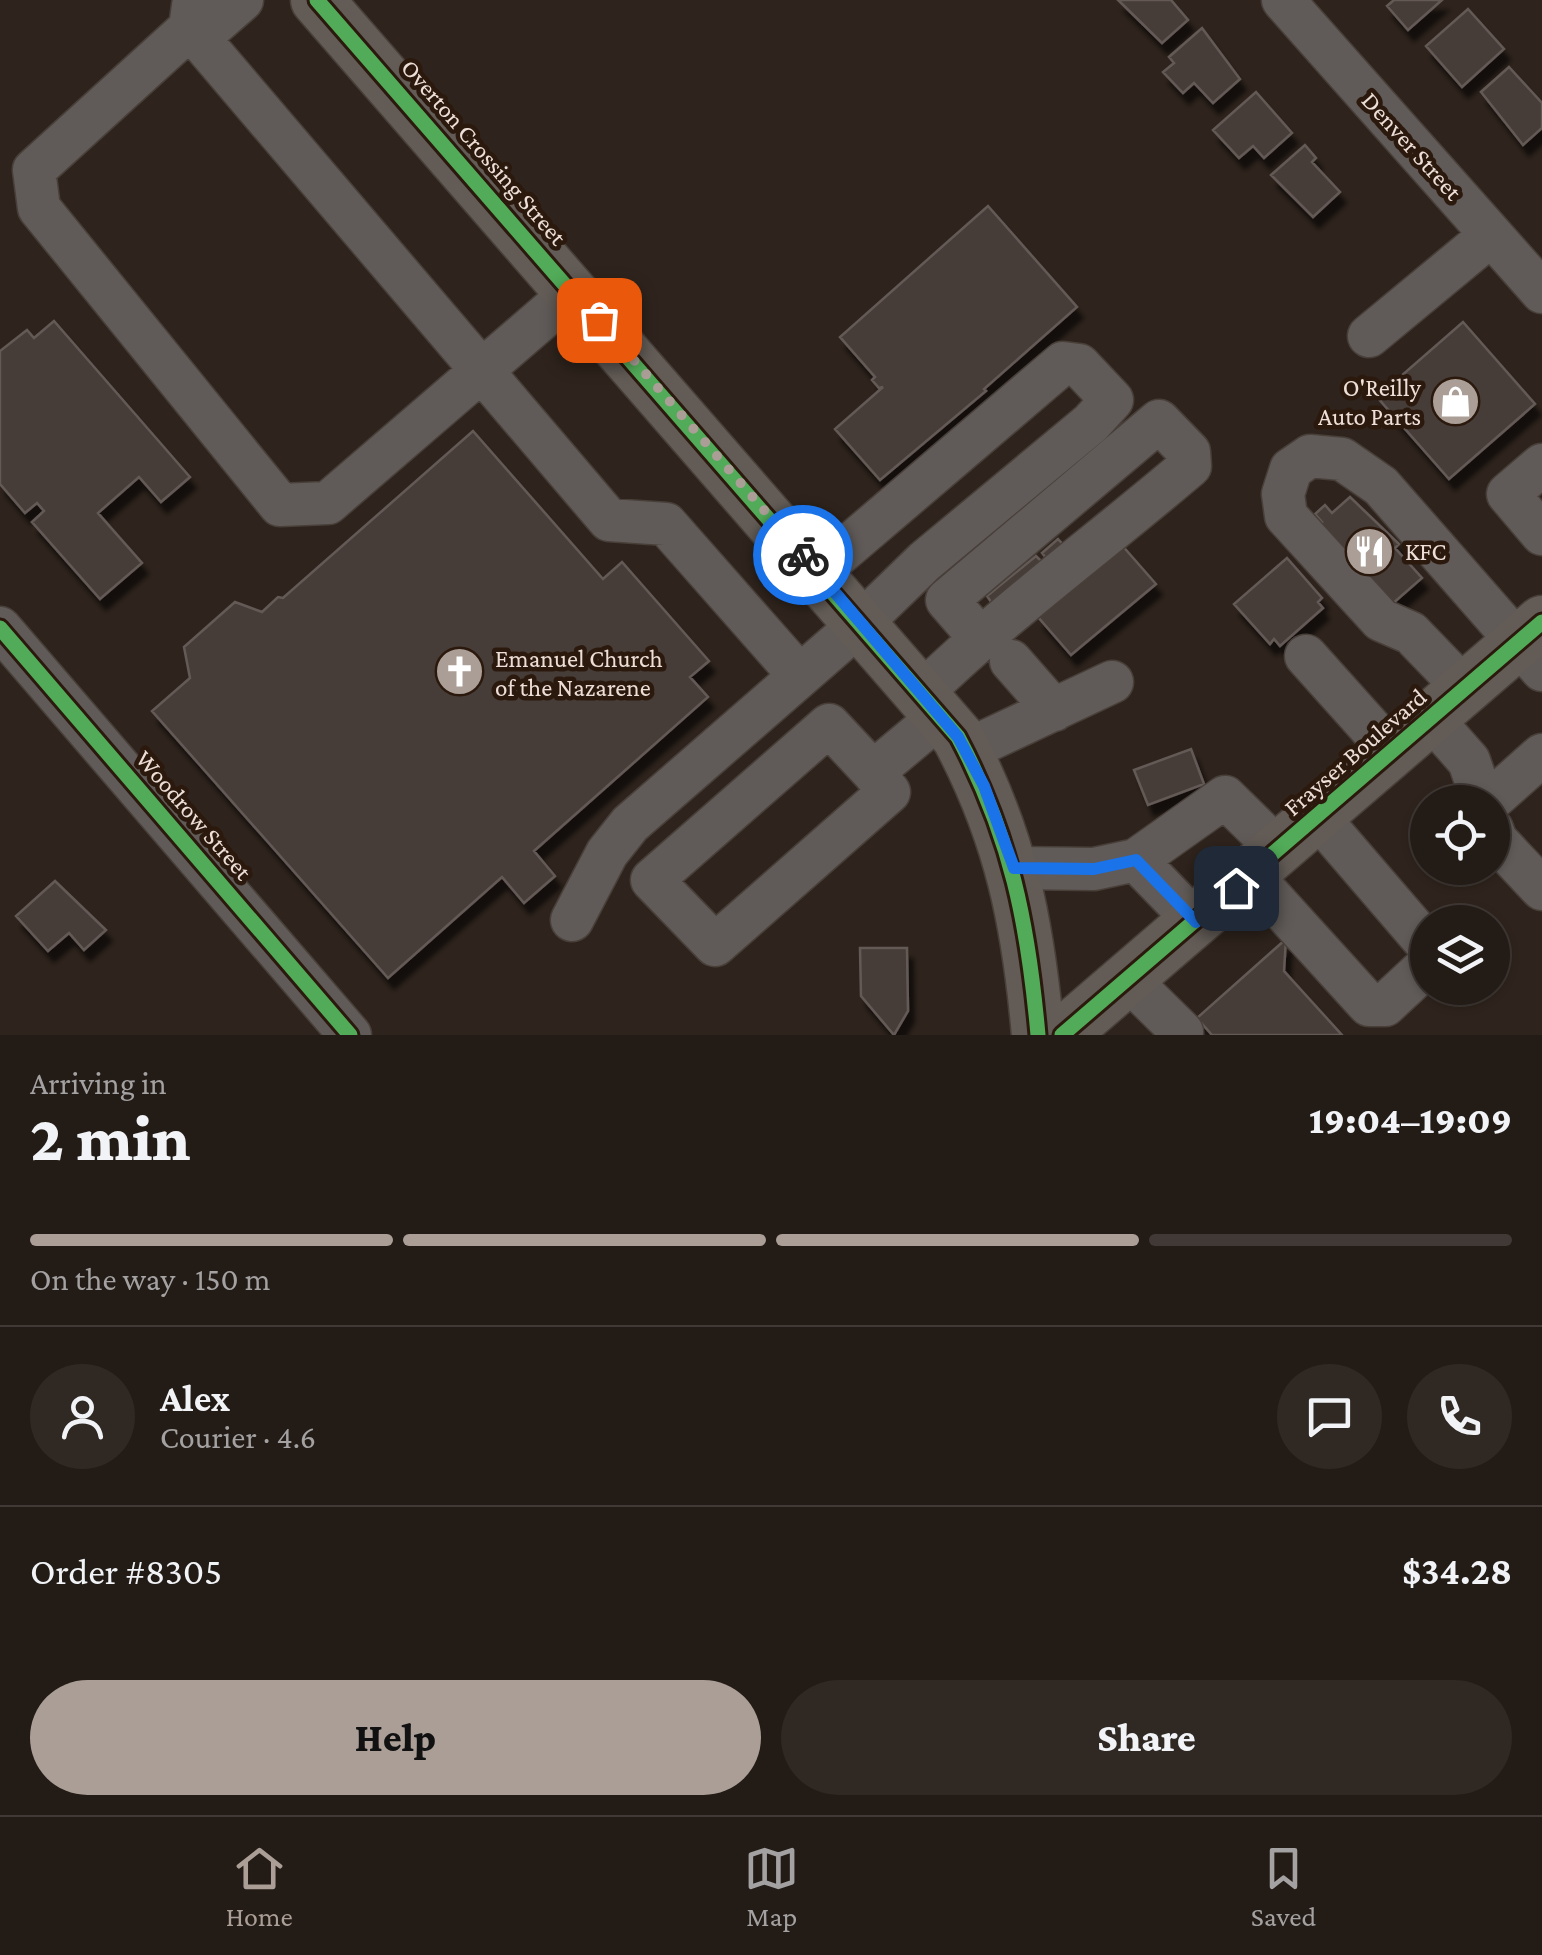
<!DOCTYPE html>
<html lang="en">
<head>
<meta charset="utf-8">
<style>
  body { margin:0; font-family:"Crimson Pro",serif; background:#2f2823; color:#f1f3f6; height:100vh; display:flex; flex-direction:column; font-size:38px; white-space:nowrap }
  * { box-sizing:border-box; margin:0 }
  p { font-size:32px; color:#a3a1a1 }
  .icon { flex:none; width:55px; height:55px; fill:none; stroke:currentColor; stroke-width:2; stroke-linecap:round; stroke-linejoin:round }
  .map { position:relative; height:1035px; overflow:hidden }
  .side { display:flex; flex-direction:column; background:#231b16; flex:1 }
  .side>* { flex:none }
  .controls { position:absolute; left:1410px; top:785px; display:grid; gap:20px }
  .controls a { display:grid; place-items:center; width:100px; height:100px; border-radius:50%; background:#231b16; box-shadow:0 2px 8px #0004,0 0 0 2px #403935; font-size:50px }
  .pin { position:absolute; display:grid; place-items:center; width:85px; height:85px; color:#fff; margin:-42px; border-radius:20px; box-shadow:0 5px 15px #0006 }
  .courier { position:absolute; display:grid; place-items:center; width:100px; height:100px; margin:-50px; border:8px solid #1a73e8; border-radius:50%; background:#fff; color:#222; box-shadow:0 2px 12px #0007 }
  .overview em { font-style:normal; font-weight:800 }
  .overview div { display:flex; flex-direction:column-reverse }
  .overview { display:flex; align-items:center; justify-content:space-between; height:170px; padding:0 30px }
  h1 { font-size:65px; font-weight:800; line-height:75px }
  .bar { display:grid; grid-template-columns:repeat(4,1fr); gap:15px 10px; align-content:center; height:120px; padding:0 30px }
  .bar i { height:12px; border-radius:8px; background:#403935 }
  .bar .active { background:#aa9e96 }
  .bar p { grid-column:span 4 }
  .line { display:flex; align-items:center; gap:25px; padding:0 30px; border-top:2px solid #403935 }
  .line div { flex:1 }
  .round { display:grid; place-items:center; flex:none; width:105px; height:105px; border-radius:52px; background:#2f2823 }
  .cta { display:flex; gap:20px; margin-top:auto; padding:20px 30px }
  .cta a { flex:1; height:115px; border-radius:60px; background:#aa9e96; color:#111; font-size:40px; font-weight:800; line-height:115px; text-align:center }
  .cta a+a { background:#2f2823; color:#f1f3f6 }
  .tab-bar { display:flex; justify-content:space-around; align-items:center; height:140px; border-top:2px solid #403935; background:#231b16; font-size:28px; color:#a3a1a1 }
  .tab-bar a { display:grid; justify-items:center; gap:5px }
  .tab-bar .active { color:#aa9e96 }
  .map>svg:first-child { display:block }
</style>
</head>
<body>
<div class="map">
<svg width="1542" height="1035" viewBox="0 0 1542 1035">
  <defs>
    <filter id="shadow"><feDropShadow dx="6" dy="11" stdDeviation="2.5" flood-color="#0009"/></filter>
  </defs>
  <rect width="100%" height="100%" fill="#2f241d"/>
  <path fill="#473d39" stroke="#645a57" stroke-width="2.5" filter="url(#shadow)" d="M1118 0H1171L1188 20 1162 43Z
    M1394 0H1442L1408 30 1387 6Z
    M1468 9 1504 49 1462 87 1426 46Z
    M1202 28 1240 79 1213 103 1194 83 1183 93 1163 72 1174 63 1169 57Z
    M1509 67 1542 103V128L1523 145 1481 92Z
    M1256 92 1292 133 1264 158 1253 146 1239 158 1213 130Z
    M1305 145 1316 158 1312 162 1340 192 1313 217 1271 175Z
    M988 206 1077 307 984 389 986 391 880 480 835 429 883 387 879 388 872 380 875 377 840 337Z
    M54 321 190 477 161 502 139 477 98 513 142 563 100 599 32 522 44 511 37 503 25 513 0 484V351L27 330 34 338Z
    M1463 322 1535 404 1449 479 1377 397Z
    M473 431 603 579 622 562 709 661 690 677 708 697 534 851 555 876 524 903 502 877 388 978 152 711 190 678 184 647 235 602 262 612 278 597 283 598Z
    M1350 497 1399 544 1395 548 1422 578 1391 605 1319 524 1322 522 1315 514 1325 505 1332 513Z
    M1058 539 1069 551 995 608 987 596 1036 556 1042 562 1046 558 1042 553Z
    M1120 543 1156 584 1071 655 1038 617Z
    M1287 558 1322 598 1318 602 1323 608 1280 646 1274 639 1270 644 1234 604Z
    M1191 749 1204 784 1148 805 1134 770Z
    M55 881 106 930 84 950 69 933 48 951 16 916Z
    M1286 939 1284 971 1342 1035H1212L1197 1018Z
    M860 948H907L908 1011 894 1035 861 996Z"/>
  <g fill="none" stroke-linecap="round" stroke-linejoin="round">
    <defs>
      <path id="minor" d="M200 0 193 6 190 28 34 170 39 208 280 505 328 503 574 291
        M1283 0 1542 292
        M190 28 609 520 666 524 799 675
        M190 28H210L242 0
        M1369 336 1491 235
        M1542 465 1508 494 1542 534
        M0 628 350 1035
        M1306 656 1392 752
        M1011 661 1054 710
        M1465 689 1411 633 1381 620 1286 516 1283 494 1291 469 1310 456 1342 459 1381 486 1542 670
        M922 693C1005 612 1101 542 1190 466L1189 452 1159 421 947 600 979 637
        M1431 718 1469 761 1483 802
        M965 751 1112 682
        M873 772 829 725 652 880 715 945 889 792 873 772 940 716
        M1489 802 1542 755
        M1318 817 1428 945
        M1492 829 1496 840 1542 889
        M1136 860 1196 922
        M1014 868 1094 869 1136 860 1225 797 1279 850
        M1251 875 1369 1005H1385L1428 965
        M572 920 607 853 630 824 862 622 925 561 1091 423 1112 400 1079 365 1063 363 818 572
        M1129 980 1182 1032 1179 1035"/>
      <path id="major" d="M317 0 958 737C1011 837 1028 923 1038 1035
        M1062 1035 1542 622"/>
    </defs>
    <use href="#minor" stroke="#483f39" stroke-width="45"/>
    <use href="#major" stroke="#483f39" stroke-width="55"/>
    <use href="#minor" stroke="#605b58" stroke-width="42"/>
    <use href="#major" stroke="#625b56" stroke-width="52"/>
    <defs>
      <path id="cycleway" d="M317 0 958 737C1011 837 1028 923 1038 1035
        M0 628 350 1035
        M1062 1035 1542 622"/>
    </defs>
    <use href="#cycleway" stroke="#2b190d" stroke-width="21"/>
    <use href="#cycleway" stroke="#51ab58" stroke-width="15"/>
  </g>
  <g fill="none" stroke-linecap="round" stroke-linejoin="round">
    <path stroke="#aa9e96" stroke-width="10" stroke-dasharray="0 18" d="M599 320 803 555"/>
    <path stroke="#1a73e8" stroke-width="12" d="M803 555 958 737 984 786 1014 868 1094 869 1136 860 1196 922 1236 888"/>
  </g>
  <defs>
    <symbol id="shop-disc" viewBox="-11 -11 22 22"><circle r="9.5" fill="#aa9e96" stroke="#2b190d"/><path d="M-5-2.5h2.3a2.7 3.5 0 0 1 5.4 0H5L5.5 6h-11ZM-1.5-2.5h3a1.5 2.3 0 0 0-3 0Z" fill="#fff"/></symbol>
    <symbol id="restaurant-disc" viewBox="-11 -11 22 22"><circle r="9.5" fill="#aa9e96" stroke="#2b190d"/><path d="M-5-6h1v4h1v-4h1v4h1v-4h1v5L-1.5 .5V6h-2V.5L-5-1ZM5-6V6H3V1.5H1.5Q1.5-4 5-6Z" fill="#fff"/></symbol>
    <symbol id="church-disc" viewBox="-11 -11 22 22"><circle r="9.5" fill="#aa9e96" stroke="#2b190d"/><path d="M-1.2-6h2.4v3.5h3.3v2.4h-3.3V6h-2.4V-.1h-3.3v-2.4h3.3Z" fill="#fff"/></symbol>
  </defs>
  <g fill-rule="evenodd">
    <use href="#shop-disc" x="1428" y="374" width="55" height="55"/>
    <use href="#restaurant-disc" x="1342" y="524" width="55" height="55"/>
    <use href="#church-disc" x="432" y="644" width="55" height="55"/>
  </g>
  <g text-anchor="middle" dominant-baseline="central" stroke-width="9" stroke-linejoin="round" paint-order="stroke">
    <g font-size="25" fill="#eddfd7" stroke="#2b190d">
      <text transform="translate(1412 146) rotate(48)">Denver Street</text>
      <text transform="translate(484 152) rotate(49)">Overton Crossing Street</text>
      <text transform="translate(1355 752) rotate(-41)">Frayser Boulevard</text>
      <text transform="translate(194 815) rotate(49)">Woodrow Street</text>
    </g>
    <g font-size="25" fill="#eddfd7" stroke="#2b190d" text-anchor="start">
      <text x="1421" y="387" text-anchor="end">O'Reilly<tspan x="1421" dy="29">Auto Parts</tspan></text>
      <text x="1405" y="551">KFC</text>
      <text x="495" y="658">Emanuel Church<tspan x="495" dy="29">of the Nazarene</tspan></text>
    </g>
  </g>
</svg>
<div class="controls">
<a><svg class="icon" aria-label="locate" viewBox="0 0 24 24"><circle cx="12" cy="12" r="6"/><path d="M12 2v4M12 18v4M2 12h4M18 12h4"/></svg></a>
<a><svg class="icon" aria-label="layers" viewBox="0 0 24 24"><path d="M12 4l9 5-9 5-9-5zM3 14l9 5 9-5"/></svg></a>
</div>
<div class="pin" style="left:599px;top:320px;background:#ea580c"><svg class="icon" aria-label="bag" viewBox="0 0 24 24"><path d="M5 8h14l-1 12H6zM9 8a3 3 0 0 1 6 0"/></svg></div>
<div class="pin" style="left:1236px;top:888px;background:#1f2937"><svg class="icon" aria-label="home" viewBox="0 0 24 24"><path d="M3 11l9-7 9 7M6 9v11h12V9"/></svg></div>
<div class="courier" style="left:803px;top:555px"><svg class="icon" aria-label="bike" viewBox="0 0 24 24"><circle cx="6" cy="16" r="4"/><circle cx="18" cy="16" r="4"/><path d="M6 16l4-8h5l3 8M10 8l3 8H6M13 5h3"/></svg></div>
</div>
<section class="side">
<div class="overview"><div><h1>2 min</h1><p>Arriving in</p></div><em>19:04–19:09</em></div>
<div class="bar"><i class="active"></i><i class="active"></i><i class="active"></i><i></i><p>On the way · 150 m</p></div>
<div class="line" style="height:180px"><a class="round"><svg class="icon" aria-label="person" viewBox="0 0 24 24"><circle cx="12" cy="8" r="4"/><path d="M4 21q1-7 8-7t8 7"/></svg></a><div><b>Alex</b><p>Courier · 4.6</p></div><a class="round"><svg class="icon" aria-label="chat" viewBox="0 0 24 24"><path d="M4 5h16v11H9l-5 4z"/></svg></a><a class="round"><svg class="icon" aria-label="phone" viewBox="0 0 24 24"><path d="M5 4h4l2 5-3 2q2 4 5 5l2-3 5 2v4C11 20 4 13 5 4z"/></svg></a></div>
<div class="line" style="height:130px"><div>Order #8305</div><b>$34.28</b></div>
<div class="cta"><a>Help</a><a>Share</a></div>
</section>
<nav class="tab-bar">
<a class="active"><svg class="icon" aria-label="home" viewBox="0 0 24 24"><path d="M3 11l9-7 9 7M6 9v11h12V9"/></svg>Home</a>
<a><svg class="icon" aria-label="map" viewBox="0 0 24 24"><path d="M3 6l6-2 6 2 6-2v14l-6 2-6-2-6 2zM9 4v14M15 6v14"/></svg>Map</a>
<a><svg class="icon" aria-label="saved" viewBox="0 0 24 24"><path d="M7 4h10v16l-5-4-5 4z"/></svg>Saved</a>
</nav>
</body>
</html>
